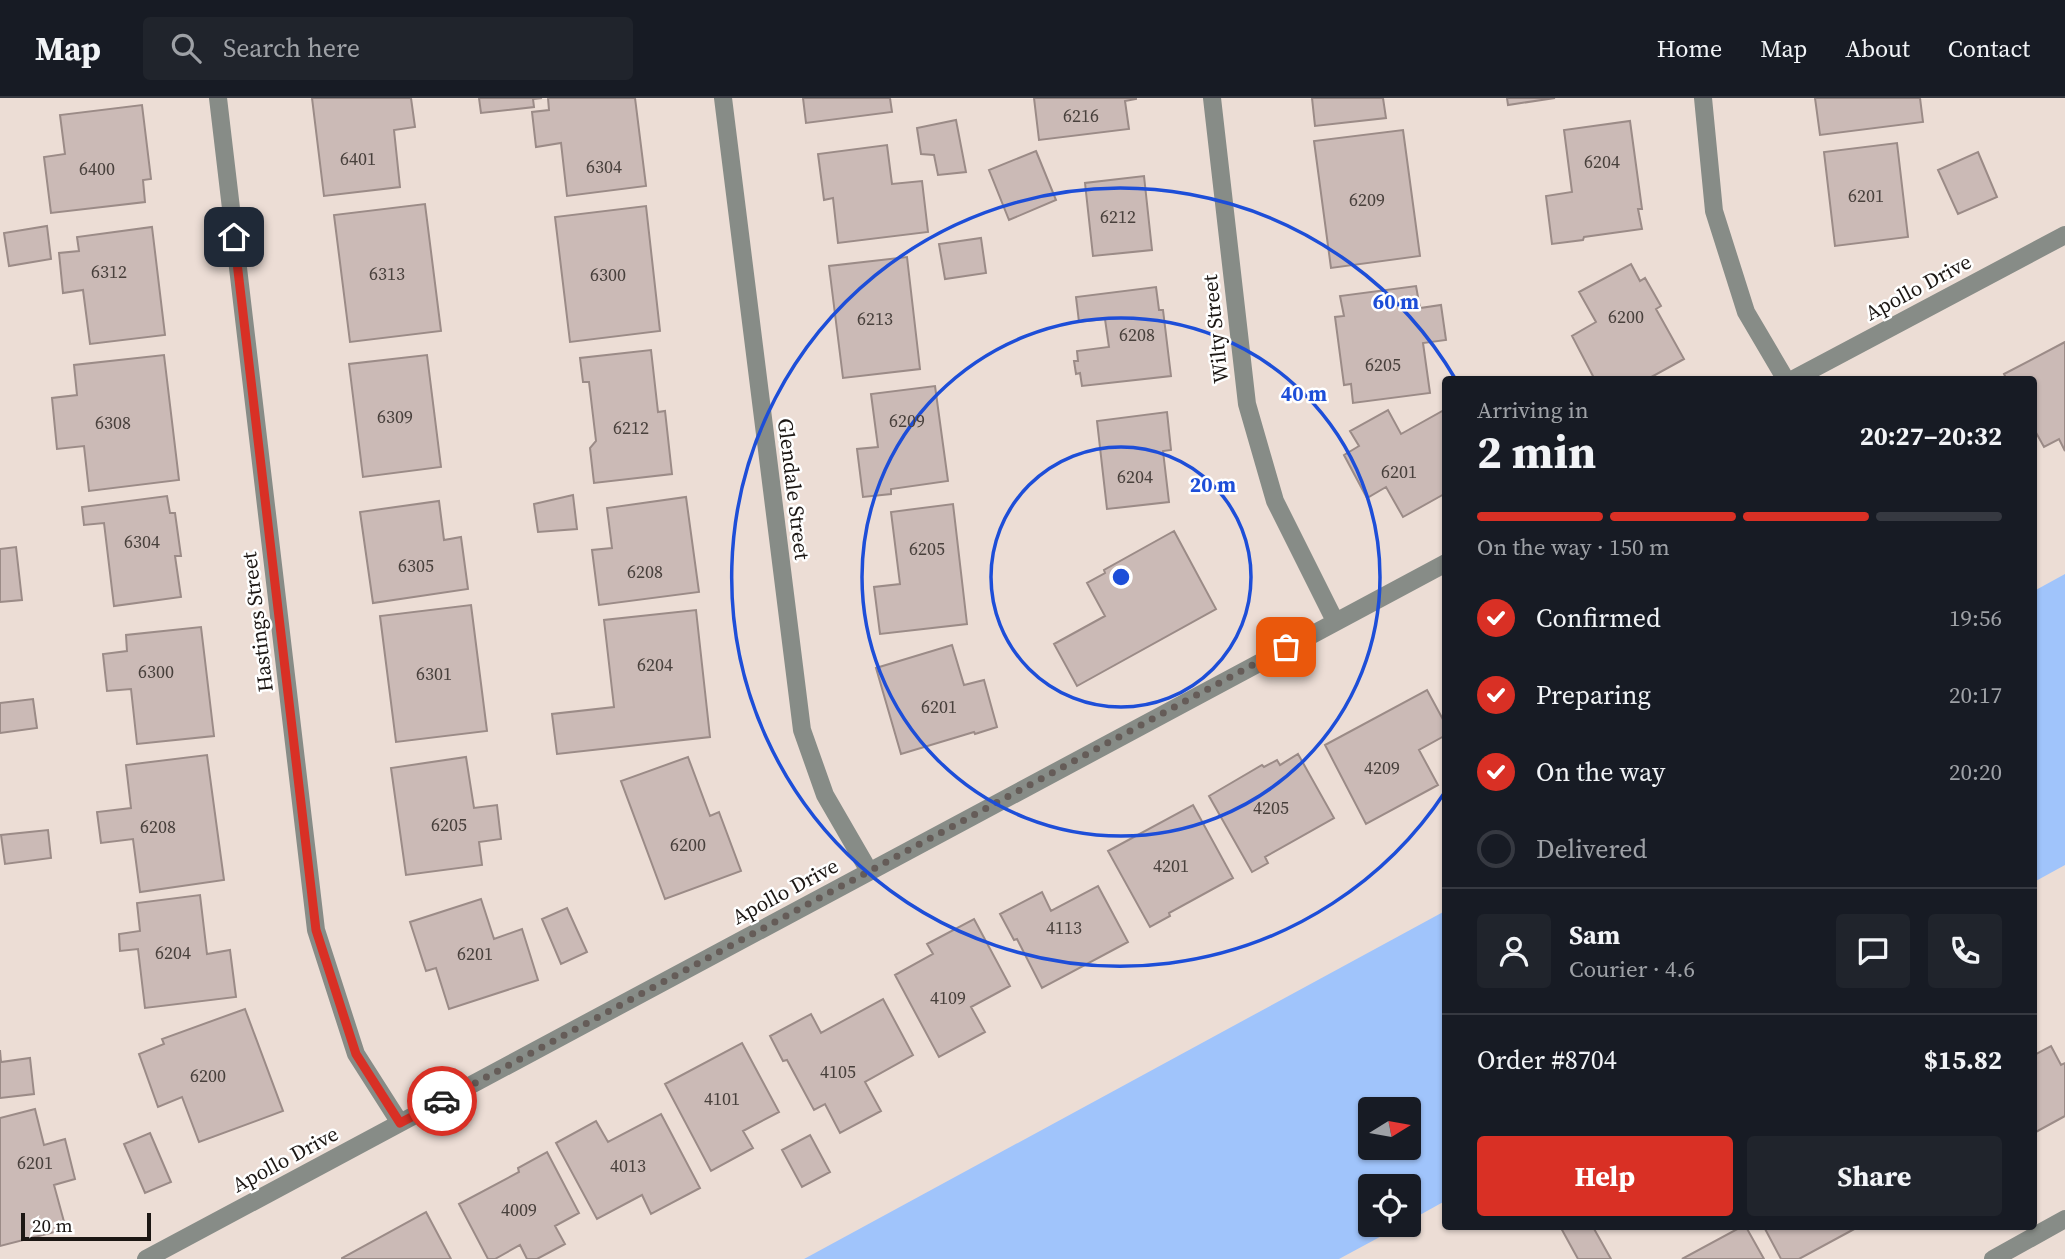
<!DOCTYPE html>
<html lang="en">
<head>
<meta charset="utf-8">
<style>
  body { margin:0; font-family:"Source Serif 4",serif; background:#20242c; color:#f1f3f6; height:100vh; display:flex; flex-direction:column; font-size:26px; white-space:nowrap }
  * { box-sizing:border-box; margin:0 }
  p { font-size:23px; color:#9ea1a6 }
  .icon { flex:none; width:38px; height:38px; fill:none; stroke:currentColor; stroke-width:2; stroke-linecap:round; stroke-linejoin:round }
  .map { position:relative; flex:1; overflow:hidden }
  .drawer { position:absolute; left:1442px; top:278px; width:595px; height:854px; display:flex; flex-direction:column; background:#171b24; border-radius:7px; box-shadow:0 2px 5px #0004 }
  .drawer>* { flex:none }
  .needle { width:46px; rotate:79deg }
  .fabs { position:absolute; left:1358px; top:999px; display:grid; gap:14px }
  .fabs a { display:grid; place-items:center; width:63px; height:63px; border-radius:7px; background:#171b24; box-shadow:0 2px 5px #0004; font-size:35px }
  .scale { position:absolute; left:21px; bottom:18px; width:130px; box-sizing:border-box; padding-left:7px; border:4px solid #1c1714; border-top:0; font-size:19px; line-height:24px; white-space:nowrap; color:#1c1714; -webkit-text-stroke:5px #fff; paint-order:stroke }
  .pin { position:absolute; display:grid; place-items:center; width:60px; height:60px; color:#fff; margin:-30px; border-radius:14px; box-shadow:0 4px 10px #0006 }
  .courier { position:absolute; display:grid; place-items:center; width:70px; height:70px; margin:-35px; border:5px solid #d93025; border-radius:50%; background:#fff; color:#222; box-shadow:0 2px 9px #0007 }
  .overview em { font-style:normal; font-weight:700 }
  .overview div { display:flex; flex-direction:column-reverse }
  .overview { display:flex; align-items:center; justify-content:space-between; height:119px; padding:0 35px }
  h1 { font-size:46px; font-weight:700; line-height:52px }
  .bar { display:grid; grid-template-columns:repeat(4,1fr); gap:10px 7px; align-content:center; height:84px; padding:0 35px }
  .bar i { height:9px; border-radius:5px; background:#363941 }
  .bar .current { background:#d93025 }
  .bar p { grid-column:span 4 }
  .line { display:flex; align-items:center; gap:18px; padding:0 35px; border-top:2px solid #363941 }
  .line div { flex:1 }
  .round { display:grid; place-items:center; flex:none; width:74px; height:74px; border-radius:7px; background:#20242c }
  ol { padding:0 35px; list-style:none }
  li { display:flex; align-items:center; gap:21px; height:77px }
  li p { margin-inline-start:auto }
  li .icon { padding:7px; border-radius:50%; background:#d93025; color:#fff; stroke-width:4 }
  li:last-child { color:#9ea1a6 }
  li i { width:38px; height:38px; border:4px solid #363941; border-radius:50% }
  .primary-button { display:flex; gap:14px; margin-top:auto; padding:14px 35px }
  .primary-button a { flex:1; height:80px; border-radius:7px; background:#d93025; color:#fff; font-size:28px; font-weight:700; line-height:80px; text-align:center }
  .primary-button a+a { background:#20242c; color:#f1f3f6 }
  header { display:flex; align-items:center; gap:42px; box-sizing:border-box; height:98px; padding:0 35px; background:#171b24; border-bottom:2px solid #363941 }
  header strong { font-size:33px }
  nav { display:flex; gap:38px; margin-inline-start:auto; font-size:24px }
  .search { width:490px; height:63px; background:#20242c; display:flex; align-items:center; gap:18px; box-sizing:border-box; padding:0 24px; border-radius:7px; color:#9ea1a6; font-size:26px }
  .map>svg:first-child { display:block }
</style>
</head>
<body>
<header>
<strong>Map</strong>
<div class="search"><svg class="icon" aria-label="search" viewBox="0 0 24 24"><circle cx="10" cy="10" r="6"/><path d="M15 15l6 6"/></svg>Search here</div>
<nav><a>Home</a><a>Map</a><a>About</a><a>Contact</a></nav>
</header>
<div class="map">
<svg width="2065" height="1161" viewBox="0 0 2065 1161">
  <rect width="100%" height="100%" fill="#ecddd5"/>
  <path fill="#a0c4fb" fill-rule="evenodd" d="M2065 476V767L2034 784V493Z
    M1445 813V1103L1409 1123V1088H1370V1127H1402L1339 1161H804ZM1370 1012H1409V1050H1370Z"/>
  <path fill="#cbbab6" stroke="#9b8b87" stroke-width="2" d="M312 0H411L415 29 394 32 400 89 324 98Z
    M479 0H542L533 1 534 9 481 15Z
    M548 0H635L646 88 567 98 561 45 536 49 532 14 549 12Z
    M803 0H890L892 14 806 25Z
    M1034 0H1136V1L1125 3 1129 31 1039 42Z
    M1312 0H1383L1386 20 1315 28Z
    M1507 0H1555L1508 7Z
    M1815 0H1920L1923 24 1820 37Z
    M142 7 151 81 143 82 145 104 51 115 44 59 65 56 60 17Z
    M956 22 966 74 938 77 934 57 921 56 917 30Z
    M1630 23 1642 111H1638L1642 131 1584 139 1583 142 1552 146 1546 98 1572 94 1564 32Z
    M1403 32 1420 158 1331 170 1314 43Z
    M1897 45 1908 139 1835 148 1824 54Z
    M887 47 892 86 922 83 928 134 838 145 833 100 824 102 818 56Z
    M1036 53 1056 102 1009 122 989 72Z
    M1978 54 1997 99 1958 116 1938 72Z
    M1144 78 1152 152 1093 158 1085 85Z
    M425 106 441 233 350 244 334 117Z
    M646 108 660 233 570 244 555 119Z
    M47 128 51 161 9 168 4 135Z
    M152 129 165 237 90 246 83 192 63 195 59 155 79 153 77 139Z
    M981 140 986 175 945 181 939 146Z
    M907 159 920 271 843 280 829 168Z
    M1631 166 1640 183 1645 180 1661 208 1656 211 1684 261 1646 282H1595L1572 238 1596 224 1579 194Z
    M1416 188 1420 210 1441 207 1446 242 1423 245 1430 295 1353 305 1351 286 1344 287 1335 219 1344 218 1340 198Z
    M1156 189 1159 212H1163L1171 278 1082 288 1080 275 1076 276 1074 263H1078L1077 253 1109 249 1105 221 1079 224 1076 199Z
    M2065 244V353L2059 341 2044 349 2034 331V282H2007L2004 276Z
    M651 252 658 314 665 313 672 376 594 385 590 350 596 343 589 284H583L580 260Z
    M164 257 179 382 89 393 84 348 57 351 52 300 77 297 74 267Z
    M427 257 441 369 363 379 349 266Z
    M935 288 948 383 891 391V396L863 399 857 351 878 349 871 296Z
    M1446 311V395L1403 419 1386 389 1367 400 1344 357 1359 348 1350 333 1388 312 1401 336Z
    M1167 314 1171 352 1163 353 1169 404 1107 411 1097 323Z
    M573 397 577 431 538 434 534 406Z
    M167 398 170 415H175L181 458H175L181 499 114 508 104 425 84 427 82 409Z
    M686 399 699 494 599 507 592 452 612 450 607 410Z
    M439 403 444 442 461 439 468 491 373 505 360 414Z
    M953 406 967 526 880 536 874 489 900 486 891 414Z
    M1174 433 1216 511 1077 588 1054 546 1105 518 1087 485 1105 475 1104 472Z
    M16 449 22 502 0 504V451Z
    M471 507 487 633 396 644 380 518Z
    M696 512 710 639 557 656 552 616 614 609 604 522Z
    M201 529 214 638 137 646 131 591 107 593 103 556 127 553 126 537Z
    M952 547 964 587 984 582 997 629 975 636 974 634 901 656 876 570Z
    M1427 592 1446 627V637L1419 652 1438 687 1366 726 1325 647Z
    M33 601 37 630 0 635V605Z
    M1298 656 1334 720 1265 759 1268 765 1252 774 1209 698 1262 667 1264 669 1277 662 1280 667Z
    M207 657 224 782 140 794 133 741 101 745 97 714 131 710 126 667Z
    M466 659 474 710 497 707 501 741 479 744 482 767 406 777 391 670Z
    M688 659 710 718 719 714 741 773 665 801 621 683Z
    M1193 707 1233 780 1169 815 1170 818 1150 829 1108 753Z
    M48 732 51 760 5 766 1 737Z
    M1098 788 1128 844 1042 890 1017 841 1014 842 1000 816 1042 794 1051 813Z
    M200 797 207 856 230 852 236 899 145 910 138 851 120 853 119 836 140 833 137 805Z
    M481 801 494 841 522 831 538 882 449 911 436 870 426 873 410 824Z
    M567 810 587 854 561 866 542 821Z
    M974 821 1010 888 971 909 985 934 939 959 895 877 933 856 927 846Z
    M883 901 913 957 865 984 881 1013 840 1035 825 1006 814 1012 787 962 783 963 770 938 811 916 821 935Z
    M245 911 283 1013 199 1044 182 999 158 1009 139 956 164 946 162 941Z
    M742 945 779 1014 743 1033 753 1050 711 1073 665 986Z
    M2051 948 2061 967 2065 965V1018L2034 1035V957Z
    M0 952 1 964 30 960 34 996 0 1000Z
    M35 1011 44 1047 65 1041 75 1081 54 1087 66 1131 0 1148V1020Z
    M661 1016 700 1090 651 1116 642 1097 597 1121 556 1045 596 1023 608 1044Z
    M150 1035 171 1084 145 1095 124 1046Z
    M810 1037 830 1074 802 1089 782 1052Z
    M547 1054 579 1115 555 1128 565 1146 537 1161H527L520 1147 495 1161H488L459 1106 519 1074 518 1070Z
    M426 1114 451 1161H342V1160Z
    M1564 1129H1593L1611 1161H1578L1561 1130Z
    M1741 1129H1746L1764 1161H1682Z
    M1764 1129H1858L1799 1161H1781Z"/>
  <g fill="none" stroke-linecap="round" stroke-linejoin="round">
    <path stroke="#878c87" stroke-width="18" d="M218 0 316 832 356 956 400 1025
      M723 0 802 632 825 697 869 773
      M1212 0 1247 306 1275 403 1335 523
      M1703 0 1714 113 1746 214 1786 282
      M1792 282 2065 137
      M146 1161 1446 465
      M1993 1161 2065 1121"/>
  </g>
  <g fill="none" stroke-linecap="round" stroke-linejoin="round">
    <path stroke="#655c58" stroke-width="7" stroke-dasharray="0 12.6" d="M442 1003 1286 549"/>
    <path stroke="#d93025" stroke-width="9" d="M234 139 316 832 356 956 400 1025 442 1003"/>
  </g>
  <g fill="none" stroke="#1d4ed8" stroke-width="3.5">
    <circle cx="1121" cy="479" r="130"/>
    <circle cx="1121" cy="479" r="259"/>
    <path d="M1445 694A389 389 0 1 1 1456 282"/>
  </g>
  <g text-anchor="middle" dominant-baseline="central" stroke-width="5" stroke-linejoin="round" paint-order="stroke">
    <g font-size="18" fill="#48403c">
      <text x="1081" y="17">6216</text>
      <text x="358" y="60">6401</text>
      <text x="1602" y="63">6204</text>
      <text x="604" y="68">6304</text>
      <text x="97" y="70">6400</text>
      <text x="1866" y="97">6201</text>
      <text x="1367" y="101">6209</text>
      <text x="1118" y="118">6212</text>
      <text x="109" y="173">6312</text>
      <text x="387" y="175">6313</text>
      <text x="608" y="176">6300</text>
      <text x="1626" y="218">6200</text>
      <text x="875" y="220">6213</text>
      <text x="1137" y="236">6208</text>
      <text x="1383" y="266">6205</text>
      <text x="395" y="318">6309</text>
      <text x="907" y="322">6209</text>
      <text x="113" y="324">6308</text>
      <text x="631" y="329">6212</text>
      <text x="1399" y="373">6201</text>
      <text x="1135" y="378">6204</text>
      <text x="142" y="443">6304</text>
      <text x="927" y="450">6205</text>
      <text x="416" y="467">6305</text>
      <text x="645" y="473">6208</text>
      <text x="655" y="566">6204</text>
      <text x="156" y="573">6300</text>
      <text x="434" y="575">6301</text>
      <text x="939" y="608">6201</text>
      <text x="1382" y="669">4209</text>
      <text x="1271" y="709">4205</text>
      <text x="449" y="726">6205</text>
      <text x="158" y="728">6208</text>
      <text x="688" y="746">6200</text>
      <text x="1171" y="767">4201</text>
      <text x="1064" y="829">4113</text>
      <text x="173" y="854">6204</text>
      <text x="475" y="855">6201</text>
      <text x="948" y="899">4109</text>
      <text x="838" y="973">4105</text>
      <text x="208" y="977">6200</text>
      <text x="722" y="1000">4101</text>
      <text x="35" y="1064">6201</text>
      <text x="628" y="1067">4013</text>
      <text x="519" y="1111">4009</text>
    </g>
    <g font-size="21" fill="#1c1714" stroke="#fff">
      <text transform="translate(1918 189) rotate(-28)">Apollo Drive</text>
      <text transform="translate(1215 231) rotate(-96)">Wilty Street</text>
      <text transform="translate(794 391) rotate(83)">Glendale Street</text>
      <text transform="translate(257 524) rotate(-97)">Hastings Street</text>
      <text transform="translate(785 793) rotate(-28)">Apollo Drive</text>
      <text transform="translate(285 1061) rotate(-28)">Apollo Drive</text>
    </g>
  </g>
  <circle cx="1121" cy="479" r="10" fill="#1d4ed8" stroke="#fff" stroke-width="3.5"/>
  <g font-size="21" text-anchor="middle" font-weight="bold" fill="#1d4ed8" stroke="#fff" stroke-width="5" stroke-linejoin="round" paint-order="stroke">
    <text x="1396" y="211">60 m</text>
    <text x="1304" y="303">40 m</text>
    <text x="1213" y="394">20 m</text>
  </g>
</svg>
<div class="fabs">
<a><svg class="needle" viewBox="-14 -14 28 28"><path d="M0-13l5 13h-10z" fill="#e53935"/><path d="M0 13l5-13h-10z" fill="#9ea1a6"/></svg></a>
<a><svg class="icon" aria-label="locate" viewBox="0 0 24 24"><circle cx="12" cy="12" r="6"/><path d="M12 2v4M12 18v4M2 12h4M18 12h4"/></svg></a>
</div>
<div class="scale">20 m</div>
<div class="pin" style="left:1286px;top:549px;background:#ea580c"><svg class="icon" aria-label="bag" viewBox="0 0 24 24"><path d="M5 8h14l-1 12H6zM9 8a3 3 0 0 1 6 0"/></svg></div>
<div class="pin" style="left:234px;top:139px;background:#1f2937"><svg class="icon" aria-label="home" viewBox="0 0 24 24"><path d="M3 11l9-7 9 7M6 9v11h12V9"/></svg></div>
<div class="courier" style="left:442px;top:1003px"><svg class="icon" aria-label="car" viewBox="0 0 24 24"><path d="M5 17H2v-5l4-1 3-4h7l3 4 3 1v5h-3M9 17h6M6 11h13"/><circle cx="7" cy="17" r="2"/><circle cx="17" cy="17" r="2"/></svg></div>
<section class="drawer">
<div class="overview"><div><h1>2 min</h1><p>Arriving in</p></div><em>20:27–20:32</em></div>
<div class="bar"><i class="current"></i><i class="current"></i><i class="current"></i><i></i><p>On the way · 150 m</p></div>
<ol>
<li><svg class="icon" aria-label="check" viewBox="0 0 24 24"><path d="M5 12l5 5 9-10"/></svg>Confirmed<p>19:56</p></li>
<li><svg class="icon" aria-label="check" viewBox="0 0 24 24"><path d="M5 12l5 5 9-10"/></svg>Preparing<p>20:17</p></li>
<li><svg class="icon" aria-label="check" viewBox="0 0 24 24"><path d="M5 12l5 5 9-10"/></svg>On the way<p>20:20</p></li>
<li><i></i>Delivered</li>
</ol>
<div class="line" style="height:126px"><a class="round"><svg class="icon" aria-label="person" viewBox="0 0 24 24"><circle cx="12" cy="8" r="4"/><path d="M4 21q1-7 8-7t8 7"/></svg></a><div><b>Sam</b><p>Courier · 4.6</p></div><a class="round"><svg class="icon" aria-label="chat" viewBox="0 0 24 24"><path d="M4 5h16v11H9l-5 4z"/></svg></a><a class="round"><svg class="icon" aria-label="phone" viewBox="0 0 24 24"><path d="M5 4h4l2 5-3 2q2 4 5 5l2-3 5 2v4C11 20 4 13 5 4z"/></svg></a></div>
<div class="line" style="height:91px"><div>Order #8704</div><b>$15.82</b></div>
<div class="primary-button"><a>Help</a><a>Share</a></div>
</section>
</div>
</body>
</html>
